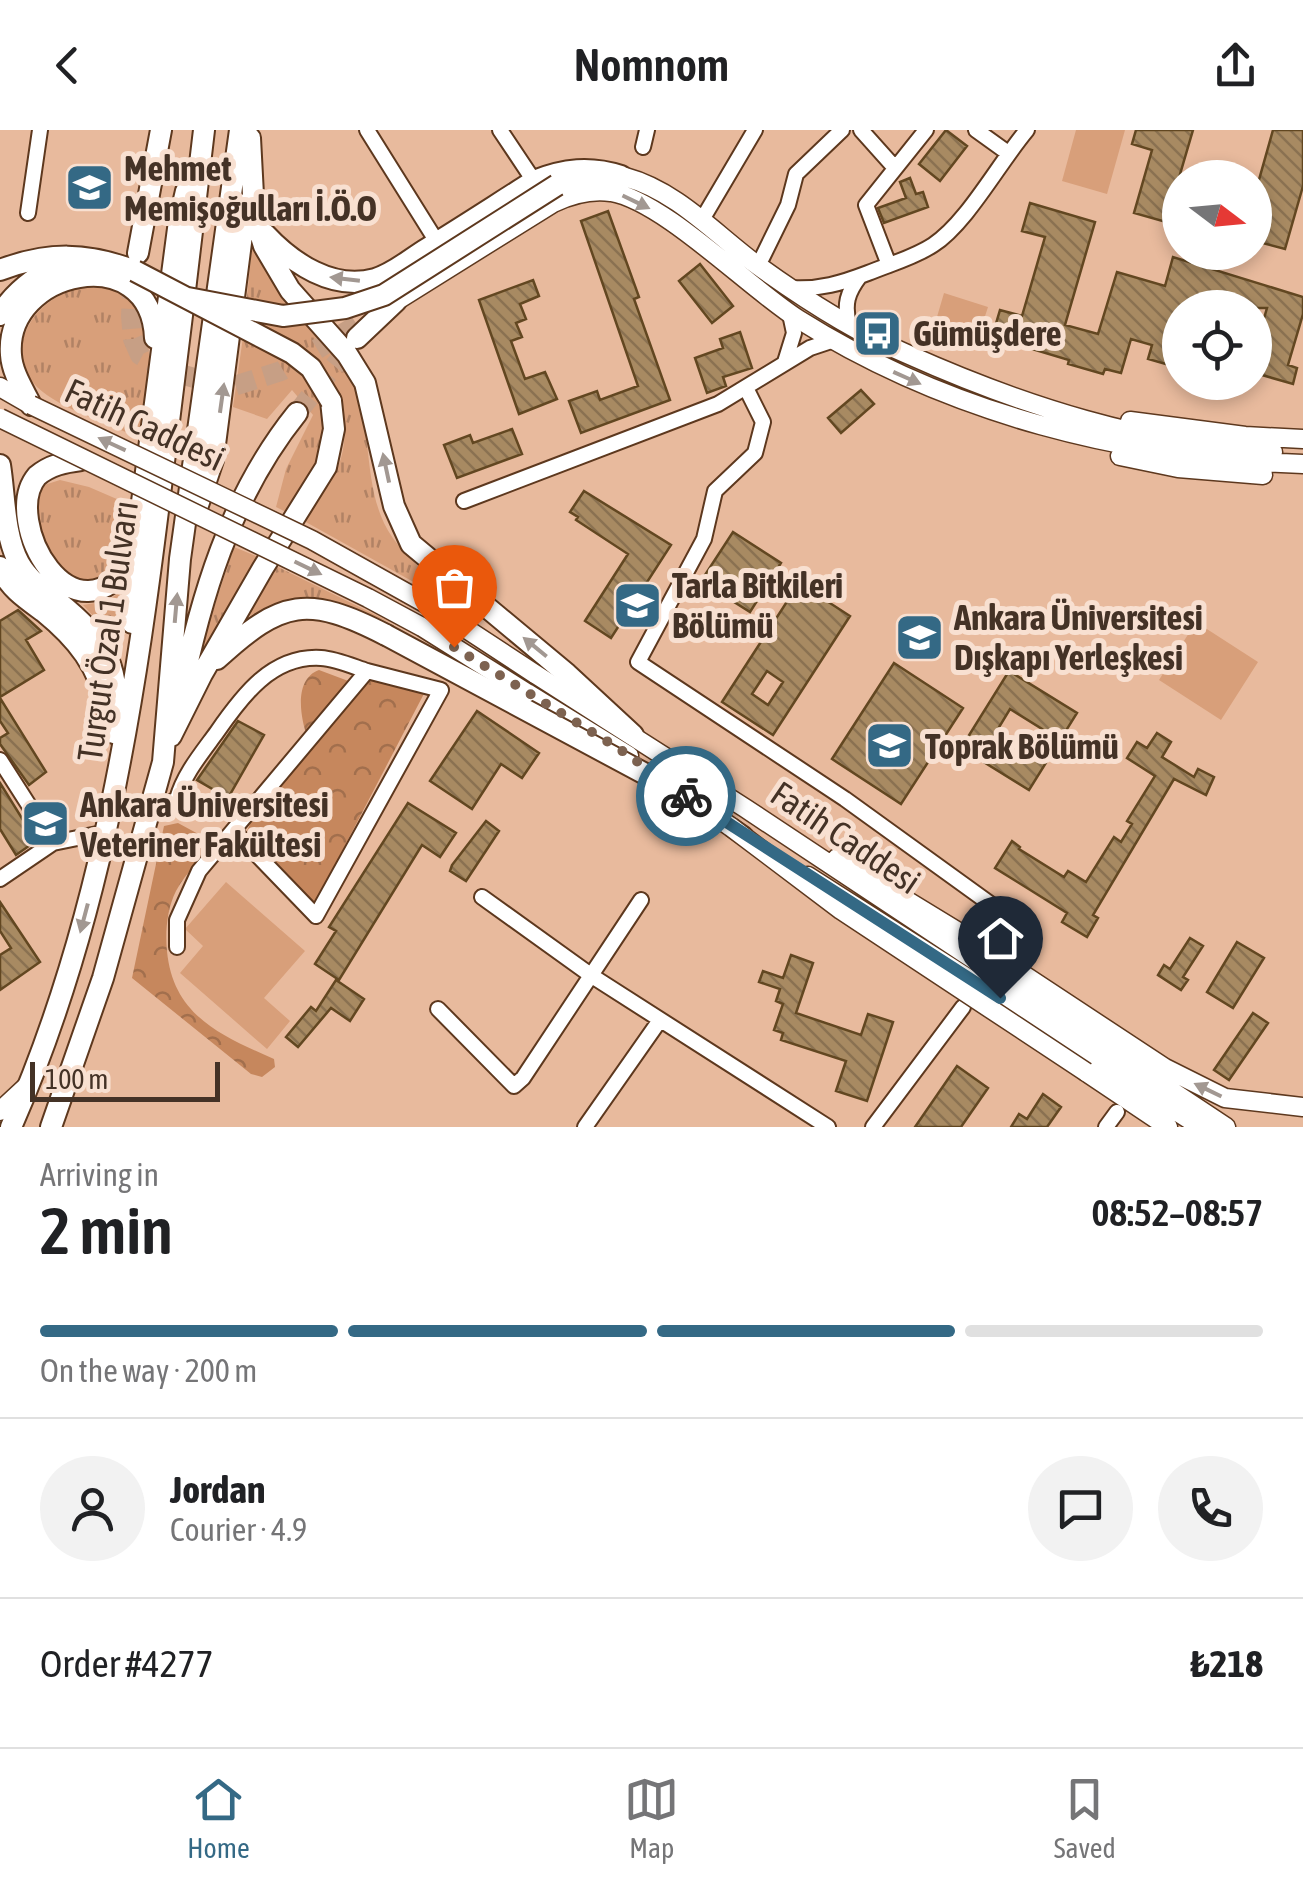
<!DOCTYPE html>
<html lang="en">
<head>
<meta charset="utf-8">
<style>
  body { margin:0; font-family:"Asap Condensed",sans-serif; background:#f2f2f2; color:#202124; height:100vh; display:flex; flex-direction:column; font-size:38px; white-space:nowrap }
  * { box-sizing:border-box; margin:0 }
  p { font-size:32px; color:#757577 }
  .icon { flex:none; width:55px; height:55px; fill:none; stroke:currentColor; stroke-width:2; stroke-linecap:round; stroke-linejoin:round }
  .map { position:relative; height:997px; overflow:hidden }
  .sheet { display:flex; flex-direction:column; background:#fff; flex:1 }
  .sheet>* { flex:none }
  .needle { width:65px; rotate:106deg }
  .fabs { position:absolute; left:1162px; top:30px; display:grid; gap:20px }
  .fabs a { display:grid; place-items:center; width:110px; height:110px; border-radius:50%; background:#fff; box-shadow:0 5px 15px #0003; font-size:50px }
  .scale { position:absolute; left:30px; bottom:25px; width:190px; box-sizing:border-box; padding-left:10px; border:5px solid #443226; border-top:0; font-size:28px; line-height:35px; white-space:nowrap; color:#443226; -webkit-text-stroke:8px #f8e0d1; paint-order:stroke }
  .pin { position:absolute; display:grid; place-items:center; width:85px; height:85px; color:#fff; margin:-102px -42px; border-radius:50% 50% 50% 0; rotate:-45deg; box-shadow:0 0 10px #0007 }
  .pin .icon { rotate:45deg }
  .courier { position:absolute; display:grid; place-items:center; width:100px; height:100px; margin:-50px; border:8px solid #346985; border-radius:50%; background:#fff; color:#222; box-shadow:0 2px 12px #0007 }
  .head em { font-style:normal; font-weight:600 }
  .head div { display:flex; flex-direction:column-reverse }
  .head { display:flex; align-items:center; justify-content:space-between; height:170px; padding:0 40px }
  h1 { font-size:65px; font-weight:600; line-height:75px }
  .bar { display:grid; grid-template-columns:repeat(4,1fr); gap:15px 10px; align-content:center; height:120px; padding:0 40px }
  .bar i { height:12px; border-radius:8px; background:#e0e0e0 }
  .bar .current { background:#346985 }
  .bar p { grid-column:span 4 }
  .line { display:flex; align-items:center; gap:25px; padding:0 40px; border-top:2px solid #e0e0e0 }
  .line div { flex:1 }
  .round { display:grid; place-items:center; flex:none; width:105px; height:105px; border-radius:52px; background:#f2f2f2 }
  header { display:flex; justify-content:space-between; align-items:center; height:130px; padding:0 40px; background:#fff; font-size:45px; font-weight:600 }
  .tabs { display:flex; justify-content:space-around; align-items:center; height:140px; border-top:2px solid #e0e0e0; background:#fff; font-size:28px; color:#757577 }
  .tabs a { display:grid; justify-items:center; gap:5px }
  .tabs .current { color:#346985 }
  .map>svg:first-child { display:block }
</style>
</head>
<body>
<header><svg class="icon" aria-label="back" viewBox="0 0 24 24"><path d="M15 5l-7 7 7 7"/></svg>Nomnom<svg class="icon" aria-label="share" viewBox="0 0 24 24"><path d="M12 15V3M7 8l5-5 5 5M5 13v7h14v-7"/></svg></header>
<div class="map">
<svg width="1303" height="997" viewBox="0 0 1303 997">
  <defs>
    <pattern id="grass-tufts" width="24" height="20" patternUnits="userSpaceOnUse" patternTransform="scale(2.5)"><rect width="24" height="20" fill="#d89f7a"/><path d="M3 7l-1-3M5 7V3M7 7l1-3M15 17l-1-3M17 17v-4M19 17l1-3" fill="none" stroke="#b18264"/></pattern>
    <pattern id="forest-crowns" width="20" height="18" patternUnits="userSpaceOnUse" patternTransform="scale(2.5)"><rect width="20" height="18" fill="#c6875d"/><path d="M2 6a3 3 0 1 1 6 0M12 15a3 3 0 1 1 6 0" fill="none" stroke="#a26f4d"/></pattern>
    <pattern id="building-back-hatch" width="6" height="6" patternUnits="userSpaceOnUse" patternTransform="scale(2.5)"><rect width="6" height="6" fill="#a88a62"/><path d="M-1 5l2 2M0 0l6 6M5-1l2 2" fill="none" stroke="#8a7151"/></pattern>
  </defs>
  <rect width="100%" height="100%" fill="#e8ba9d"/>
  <path fill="url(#grass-tufts)" d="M252 118C261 133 270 149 281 163 304 193 336 217 352 252 372 295 364 343 381 386 395 425 449 462 480 489L304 391C314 374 328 357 337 339 355 299 339 247 305 221 287 207 265 197 245 186Z
    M104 158C169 169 146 262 142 309 112 295 60 279 37 257 2 222 32 172 73 160 82 157 94 158 104 158Z
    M243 207C259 215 277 222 292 232 354 274 317 336 288 383L276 377 286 339 313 285 292 260 267 289 233 277Z
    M60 350 89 357 126 373 120 422 106 447 85 452 69 447 42 415 34 376 44 355Z
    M234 417 261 428 205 519 201 517Z
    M276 436 392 493C332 471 309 454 248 487Z
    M123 460 119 525 108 502 83 475 107 471Z"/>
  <path fill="url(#forest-crowns)" d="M319 540 351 552 307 606C300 586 294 549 319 540Z
    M369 546 428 556 315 773 247 701 252 689Z
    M178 693 213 712C202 729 186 742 176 761 167 779 165 802 167 821 173 886 222 906 274 929L275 937 262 947 251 944 132 848 164 696Z"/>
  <path fill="#d89f7a" d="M1076 0H1125L1107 64 1062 51Z
    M944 163 988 177 975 217 932 204Z
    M1196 492 1258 532 1221 590 1159 550Z
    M226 752 305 821 264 868 290 891 267 919 180 843 203 816 185 799Z"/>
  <path fill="url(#building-back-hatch)" stroke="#624721" stroke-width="2.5" fill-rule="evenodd" d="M946 0 967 16 940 51 919 34Z
    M1136 0H1193L1166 92 1134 83 1152 20 1132 14Z
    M1273 0H1303V56L1285 119 1255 111V64Z
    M910 48 916 64 923 62 928 77 884 93 878 78 906 68 900 52Z
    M1030 73 1095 92 1065 195 1098 204 1117 142 1165 156 1173 127 1303 167V184L1288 235 1297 238 1293 254 1255 243V219L1267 178H1180V238L1148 229 1152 215 1131 209 1121 243 1105 239 1103 244 1068 234 1069 230 992 207 1000 180 1022 186 1045 107 1022 101Z
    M608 81 639 167 634 169 670 270 581 303 569 271 597 261 600 270 638 256 581 91Z
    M700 134 733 176 712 193 679 151Z
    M533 150 539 166 520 174 526 189 516 193 522 207 511 211 525 249 545 242 557 269 519 284 479 170Z
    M740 202 752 238 723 247 726 256 707 263 695 228 723 218 720 209Z
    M861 260 874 274 841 303 828 288Z
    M512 299 522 324 457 348 444 315 470 305 473 313Z
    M584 361 671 415 611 508 585 491 628 424 576 390 578 387 570 382Z
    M733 402 781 433 750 482 701 451Z
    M799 453 850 486 773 605 722 572ZM767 541 783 552 768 575 752 564Z
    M18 480 41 501 26 510 44 540 0 567V491Z
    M894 533 963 578 901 674 832 629Z
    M1009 541 1077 583 1029 660 961 618ZM1010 579 1042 599 1022 632 990 612Z
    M0 568 46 642 29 655 0 614V608L8 603 0 591Z
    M477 581 539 623 522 648 501 634 472 679 430 651Z
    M238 591 264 605 228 668 197 650Z
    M1157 603 1171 612 1162 627 1194 647 1198 639 1214 647 1206 665 1174 649 1093 785 1098 788 1087 807 1062 792 1067 783 995 738 1012 711 1020 717 1019 719 1064 747 1068 741 1086 752 1114 707 1121 712 1132 694 1127 691 1155 646 1127 628 1137 612 1147 618Z
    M0 653 36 711 16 725 0 699Z
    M408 673 456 703 440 727 422 715 339 850 315 834 336 801 329 797Z
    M486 691 499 701 466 751 450 741 452 735Z
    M0 772 40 832 0 860V825L11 818 0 801Z
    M1190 808 1203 816 1183 847 1188 850 1181 860 1158 845 1164 835 1170 839Z
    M1237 812 1264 828 1233 878 1207 862Z
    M791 825 813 833 796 883 861 905 868 884 893 892 867 971 836 961 846 931 781 910 783 903 774 900 783 874 776 871 780 859 759 852 763 841 783 848Z
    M336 850 364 869 350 891 331 878 298 917 286 907 311 877 316 881Z
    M1253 883 1268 893 1229 950 1214 940Z
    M957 936 988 958 961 997H915Z
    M1043 964 1061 977 1047 997H1011L1019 984 1027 989Z"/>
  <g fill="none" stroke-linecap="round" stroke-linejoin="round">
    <path stroke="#c79f85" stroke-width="20" stroke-dasharray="20 10" stroke-linecap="butt" d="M133 149 131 186 133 209 140 225 167 240 228 258 281 241 357 195
      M297 283 355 210"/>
    <defs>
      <path id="minor" d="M367 0 437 112
        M500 0 534 51
        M861 0 895 38
        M976 0 1008 23
        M643 17 647 0
        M28 83 40 0
        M706 83 755 0
        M762 128 788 75 796 44 842 0
        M889 135 866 75 926 0
        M791 158C819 160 842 153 868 143 890 134 913 128 933 115 967 93 999 33 1027 0
        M849 195C844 174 847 163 860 146
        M785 232 794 203 790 184
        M746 258 763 292 755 323 715 361 704 409 638 532 845 669 1007 786
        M464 371 718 274 810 218 834 210
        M0 630 53 713
        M154 681 177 669C184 644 201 624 217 602 242 566 272 525 321 528 336 529 352 536 367 541
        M0 749 53 713 107 702
        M482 767 592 846 828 997
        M177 817V790L199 741 367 541 441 560 316 786 234 701
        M438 879 514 956 523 948 641 770
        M585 997 660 890
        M873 997 963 877
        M1106 997 1117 982"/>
      <path id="major" d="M557 55C578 48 604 42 625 47 677 61 715 104 757 135 804 169 853 201 907 224 1023 276 1145 315 1273 322
        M396 171 553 73C572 64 590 59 611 62 664 71 749 158 798 189 949 284 1127 329 1303 334
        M0 257 31 275
        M1130 291 1245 306 1303 309
        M1120 326 1178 338 1263 345
        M535 544 745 678 1226 997
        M527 563 629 626
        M679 661 744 706
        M837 728 960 803 1165 938 1225 968 1303 977
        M808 746 1201 997
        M1086 942 1168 997
        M0 981 28 955"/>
      <path id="highway" d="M250 8 254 84 264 116 290 160 347 224 365 253 394 376 411 414 567 544 633 605
        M265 104C292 133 333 161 375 149 395 143 411 128 428 118 464 96 499 73 534 51 564 39 590 36 621 46
        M138 123 161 0
        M0 140C48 122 87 122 135 141
        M0 185C17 157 42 141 73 130
        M357 208 396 171
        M31 275C23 259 12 242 11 225 4 140 151 108 155 208
        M81 330C65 332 50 335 37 346 0 390 74 523 134 427
        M0 335C5 366 4 405 19 433 28 449 44 461 57 471 108 512 122 538 114 603
        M198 375 213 330 246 74
        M0 437C9 458 26 469 44 482 76 508 100 537 107 579
        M132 493 135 425 179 91 186 61
        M217 529C282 469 308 465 386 505
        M179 572C200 469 230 366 297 283
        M171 606 202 544 263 438 326 337 334 299 331 271
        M11 997C103 789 136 564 163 340 177 227 191 113 204 0
        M51 997 103 848 163 632 180 429 240 0"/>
    </defs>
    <use href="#minor" stroke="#5d381e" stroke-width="18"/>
    <use href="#major" stroke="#5d381e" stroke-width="21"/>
    <use href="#highway" stroke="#5d381e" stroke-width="24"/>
    <use href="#minor" stroke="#fff" stroke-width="14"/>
    <use href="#major" stroke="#fff" stroke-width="18"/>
    <use href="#highway" stroke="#fff" stroke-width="20"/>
    <defs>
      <path id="major-bridge" d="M31 275 312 410 439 481 535 544
        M0 288 368 468 422 497 527 563
        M731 697 841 780 1086 942"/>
      <path id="highway-bridge" d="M135 141 292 223 311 238 331 271
        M188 168 283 186 345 178 384 165 557 55
        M386 505 690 668"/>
    </defs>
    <use href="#major-bridge" stroke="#5d381e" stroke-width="21" stroke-linecap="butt"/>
    <use href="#highway-bridge" stroke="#5d381e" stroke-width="24" stroke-linecap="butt"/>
    <use href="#major-bridge" stroke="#fff" stroke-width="18"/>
    <use href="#highway-bridge" stroke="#fff" stroke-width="20"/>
  </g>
  <defs><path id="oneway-solid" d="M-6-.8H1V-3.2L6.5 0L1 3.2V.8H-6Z" transform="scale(2.5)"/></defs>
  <g fill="#a29892">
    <use href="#oneway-solid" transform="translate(636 72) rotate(26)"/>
    <use href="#oneway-solid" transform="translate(345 149) rotate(-173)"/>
    <use href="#oneway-solid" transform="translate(907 248) rotate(24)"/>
    <use href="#oneway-solid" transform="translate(222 268) rotate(-82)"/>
    <use href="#oneway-solid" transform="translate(112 314) rotate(-155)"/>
    <use href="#oneway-solid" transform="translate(386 338) rotate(-102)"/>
    <use href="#oneway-solid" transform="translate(308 438) rotate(26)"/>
    <use href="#oneway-solid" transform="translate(176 478) rotate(-85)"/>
    <use href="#oneway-solid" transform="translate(535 517) rotate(-141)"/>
    <use href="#oneway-solid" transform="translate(84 788) rotate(105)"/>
    <use href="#oneway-solid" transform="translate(1208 960) rotate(-154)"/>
  </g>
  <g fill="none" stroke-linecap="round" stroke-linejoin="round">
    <path stroke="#7d6250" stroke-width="10" stroke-dasharray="0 18" d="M454 517 618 618 686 666"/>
    <path stroke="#346985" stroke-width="12" d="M686 666 1000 868"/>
  </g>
  <defs>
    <symbol id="school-square" viewBox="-11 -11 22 22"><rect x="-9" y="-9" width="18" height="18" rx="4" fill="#346985" stroke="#f8e0d1"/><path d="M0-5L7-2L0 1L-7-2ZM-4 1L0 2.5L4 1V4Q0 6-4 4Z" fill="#fff"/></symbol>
    <symbol id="bus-square" viewBox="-11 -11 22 22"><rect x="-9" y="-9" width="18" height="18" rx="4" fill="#346985" stroke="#f8e0d1"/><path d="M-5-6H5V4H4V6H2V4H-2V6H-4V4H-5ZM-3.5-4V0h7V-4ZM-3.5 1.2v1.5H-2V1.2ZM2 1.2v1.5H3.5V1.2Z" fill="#fff"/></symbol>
    <symbol id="university-square" viewBox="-11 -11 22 22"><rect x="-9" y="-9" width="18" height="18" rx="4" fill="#346985" stroke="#f8e0d1"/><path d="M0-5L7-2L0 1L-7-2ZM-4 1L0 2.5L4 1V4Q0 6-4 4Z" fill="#fff"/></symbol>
  </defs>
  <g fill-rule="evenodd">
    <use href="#school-square" x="62" y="30" width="55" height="55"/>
    <use href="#bus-square" x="850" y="176" width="55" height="55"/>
    <use href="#school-square" x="610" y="448" width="55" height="55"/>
    <use href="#university-square" x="892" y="480" width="55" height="55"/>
    <use href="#university-square" x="862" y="588" width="55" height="55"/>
    <use href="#university-square" x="18" y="666" width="55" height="55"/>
  </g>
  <g text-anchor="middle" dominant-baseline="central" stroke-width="10" stroke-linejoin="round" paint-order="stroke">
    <g font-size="35" font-weight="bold" fill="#443226" stroke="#f8e0d1" text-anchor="start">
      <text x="124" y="38">Mehmet<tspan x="124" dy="40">Memişoğulları İ.Ö.O</tspan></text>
      <text x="913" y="203">Gümüşdere</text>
      <text x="672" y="455">Tarla Bitkileri<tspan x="672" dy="40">Bölümü</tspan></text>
      <text x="954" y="487">Ankara Üniversitesi<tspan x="954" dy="40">Dışkapı Yerleşkesi</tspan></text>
      <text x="925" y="616">Toprak Bölümü</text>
      <text x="80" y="674">Ankara Üniversitesi<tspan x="80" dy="40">Veteriner Fakültesi</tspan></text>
    </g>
    <g font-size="35" fill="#443226" stroke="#f8e0d1">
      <text transform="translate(145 294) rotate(25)">Fatih Caddesi</text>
      <text transform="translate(107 501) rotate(-82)">Turgut Özal 1 Bulvarı</text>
      <text transform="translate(846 707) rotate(34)">Fatih Caddesi</text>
    </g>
  </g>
</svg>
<div class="fabs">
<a><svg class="needle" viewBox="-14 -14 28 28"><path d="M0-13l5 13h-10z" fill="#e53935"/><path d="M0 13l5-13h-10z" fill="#757577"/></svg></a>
<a><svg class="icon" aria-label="locate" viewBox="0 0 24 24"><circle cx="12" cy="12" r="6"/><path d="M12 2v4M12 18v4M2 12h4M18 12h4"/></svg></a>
</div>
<div class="scale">100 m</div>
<div class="pin" style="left:454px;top:517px;background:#ea580c"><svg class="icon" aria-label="bag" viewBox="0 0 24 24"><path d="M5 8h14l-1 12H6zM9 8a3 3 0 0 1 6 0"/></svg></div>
<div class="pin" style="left:1000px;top:868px;background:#1f2937"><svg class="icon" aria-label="home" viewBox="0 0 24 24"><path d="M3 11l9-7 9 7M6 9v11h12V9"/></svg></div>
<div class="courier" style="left:686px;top:666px"><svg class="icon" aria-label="bike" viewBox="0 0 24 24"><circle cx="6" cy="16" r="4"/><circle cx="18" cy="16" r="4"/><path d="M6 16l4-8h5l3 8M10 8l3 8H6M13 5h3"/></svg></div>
</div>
<section class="sheet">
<div class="head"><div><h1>2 min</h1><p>Arriving in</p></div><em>08:52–08:57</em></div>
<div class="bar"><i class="current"></i><i class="current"></i><i class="current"></i><i></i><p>On the way · 200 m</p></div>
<div class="line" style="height:180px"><a class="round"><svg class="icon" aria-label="person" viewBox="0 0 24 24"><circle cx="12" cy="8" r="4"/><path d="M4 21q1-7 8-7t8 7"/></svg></a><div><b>Jordan</b><p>Courier · 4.9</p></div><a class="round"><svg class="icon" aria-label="chat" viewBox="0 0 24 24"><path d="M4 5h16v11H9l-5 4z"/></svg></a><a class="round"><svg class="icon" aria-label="phone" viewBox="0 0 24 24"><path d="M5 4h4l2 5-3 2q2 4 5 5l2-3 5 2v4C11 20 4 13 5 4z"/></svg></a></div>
<div class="line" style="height:130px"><div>Order #4277</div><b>₺218</b></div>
</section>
<nav class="tabs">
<a class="current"><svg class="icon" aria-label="home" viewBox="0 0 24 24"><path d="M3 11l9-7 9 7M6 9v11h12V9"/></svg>Home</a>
<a><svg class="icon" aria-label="map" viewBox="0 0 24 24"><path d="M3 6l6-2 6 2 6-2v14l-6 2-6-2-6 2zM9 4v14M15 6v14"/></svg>Map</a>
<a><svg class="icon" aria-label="saved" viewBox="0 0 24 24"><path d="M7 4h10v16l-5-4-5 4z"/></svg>Saved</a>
</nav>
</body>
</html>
